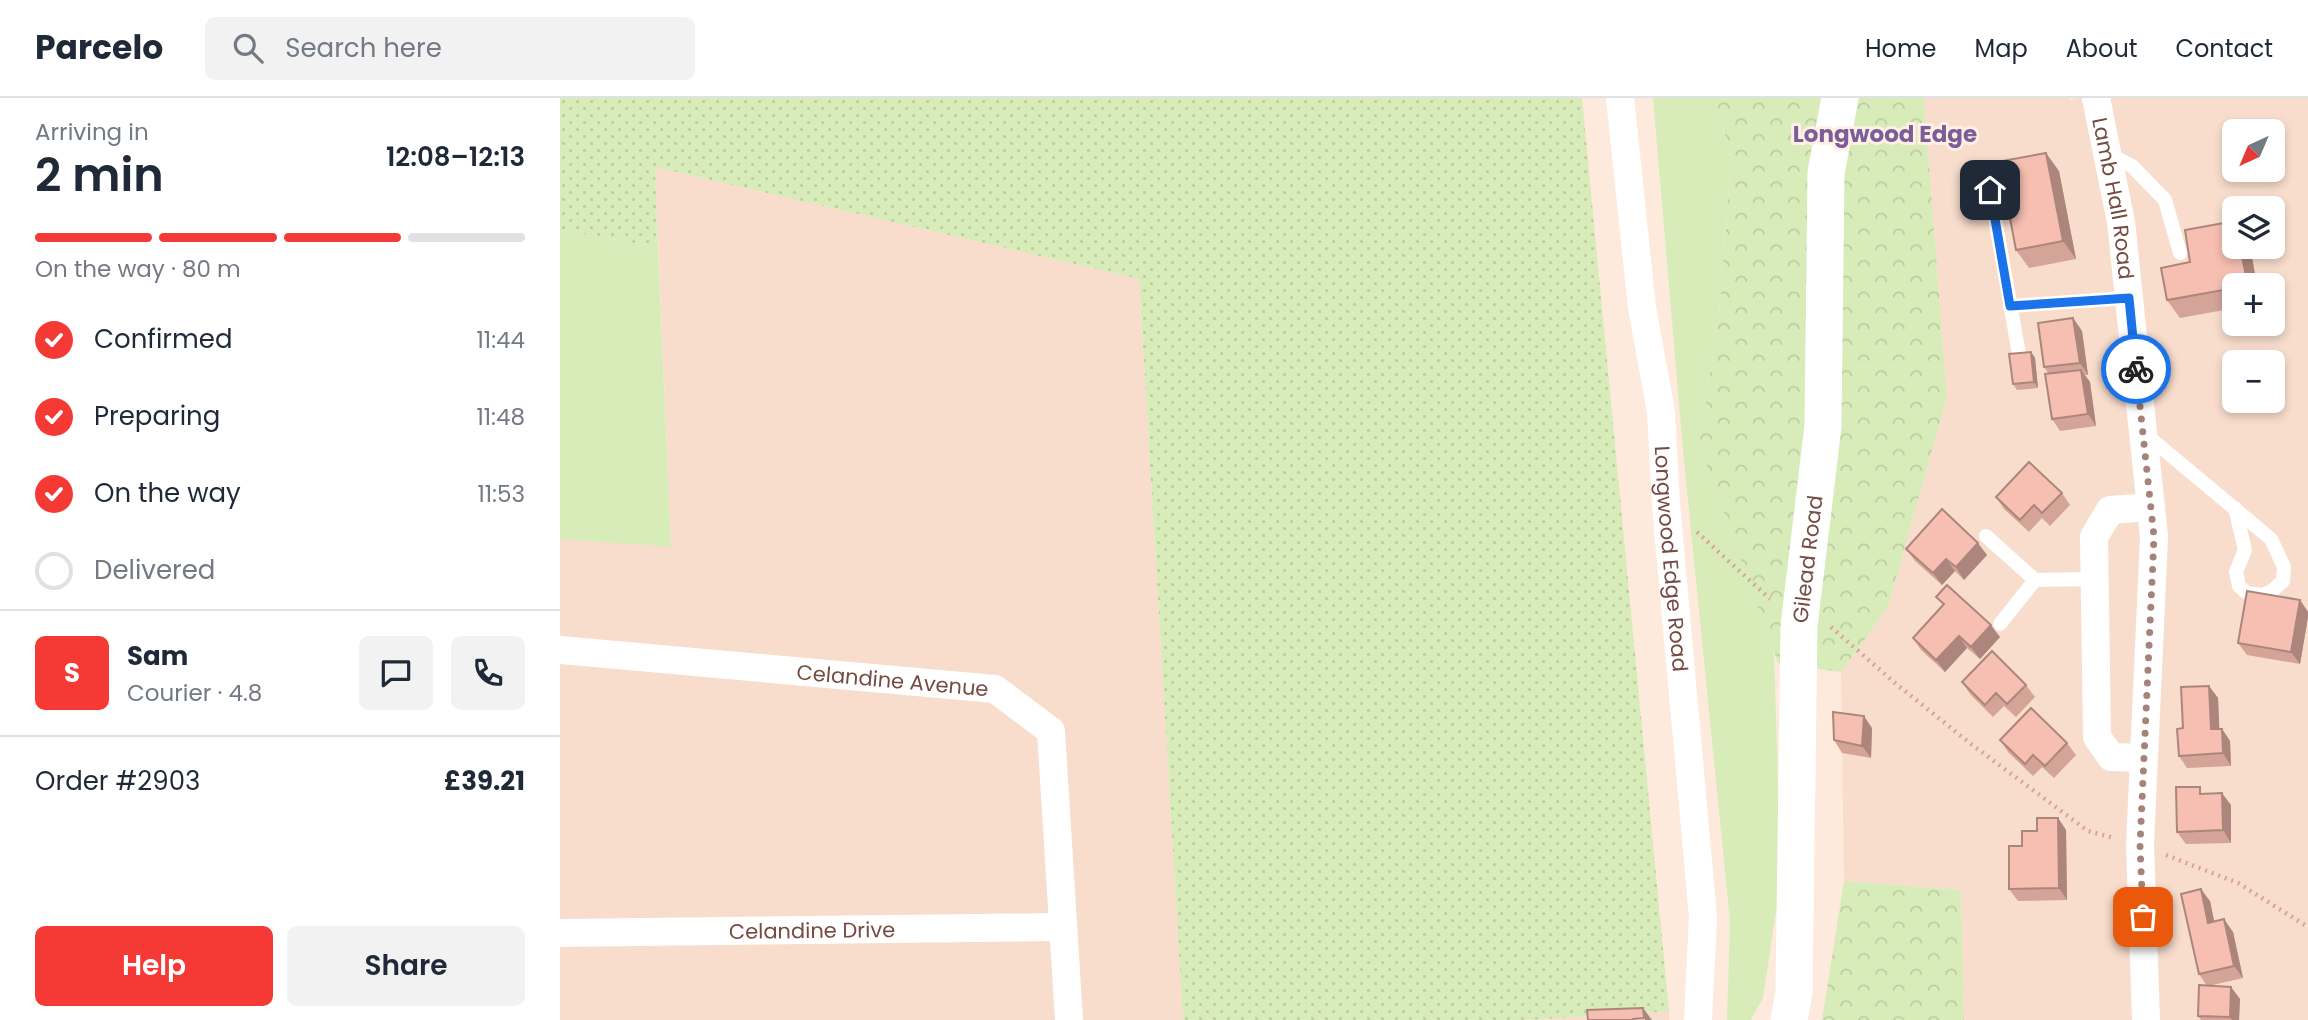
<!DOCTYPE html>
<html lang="en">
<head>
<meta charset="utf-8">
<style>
  body { margin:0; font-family:Poppins,sans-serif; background:#f2f2f3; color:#1f2937; height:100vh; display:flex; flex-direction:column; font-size:26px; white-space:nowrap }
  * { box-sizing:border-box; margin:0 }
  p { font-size:23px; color:#747a83 }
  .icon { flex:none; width:38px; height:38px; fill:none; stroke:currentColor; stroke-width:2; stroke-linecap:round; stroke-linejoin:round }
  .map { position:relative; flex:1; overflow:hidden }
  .details { display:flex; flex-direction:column; background:#fff; width:560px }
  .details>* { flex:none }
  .needle { width:46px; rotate:224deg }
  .controls { position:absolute; left:1662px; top:21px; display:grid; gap:14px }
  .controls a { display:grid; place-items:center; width:63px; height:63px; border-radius:10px; background:#fff; box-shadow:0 4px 10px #0003; font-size:35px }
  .pin { position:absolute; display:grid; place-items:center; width:60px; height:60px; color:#fff; margin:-30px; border-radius:14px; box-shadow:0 4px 10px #0006 }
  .courier { position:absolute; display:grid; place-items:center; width:70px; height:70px; margin:-35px; border:5px solid #1a73e8; border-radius:50%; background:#fff; color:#222; box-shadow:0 2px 9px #0007 }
  .summary em { font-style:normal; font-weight:600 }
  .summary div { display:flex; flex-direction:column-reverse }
  .summary { display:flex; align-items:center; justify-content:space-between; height:119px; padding:0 35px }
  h1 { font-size:46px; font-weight:600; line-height:52px }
  .bar { display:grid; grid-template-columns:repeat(4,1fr); gap:10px 7px; align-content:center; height:84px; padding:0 35px }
  .bar i { height:9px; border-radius:5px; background:#e0e1e3 }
  .bar .current { background:#f53a35 }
  .bar p { grid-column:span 4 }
  .line { display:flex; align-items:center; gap:18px; padding:0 35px; border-top:2px solid #e0e1e3 }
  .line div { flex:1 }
  .round { display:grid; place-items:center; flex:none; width:74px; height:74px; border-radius:10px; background:#f2f2f3 }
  ol { padding:0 35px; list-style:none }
  li { display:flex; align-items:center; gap:21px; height:77px }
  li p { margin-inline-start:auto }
  li .icon { padding:7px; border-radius:50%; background:#f53a35; color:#fff; stroke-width:4 }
  li:last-child { color:#747a83 }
  li i { width:38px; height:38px; border:4px solid #e0e1e3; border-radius:50% }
  .action { display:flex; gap:14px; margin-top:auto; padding:14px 35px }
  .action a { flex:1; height:80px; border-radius:10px; background:#f53a35; color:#fff; font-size:28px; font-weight:600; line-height:80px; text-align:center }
  .action a+a { background:#f2f2f3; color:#1f2937 }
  header { display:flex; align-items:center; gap:42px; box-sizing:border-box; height:98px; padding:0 35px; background:#fff; border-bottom:2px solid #e0e1e3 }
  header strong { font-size:33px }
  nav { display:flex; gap:38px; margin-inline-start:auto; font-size:24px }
  .search { width:490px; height:63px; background:#f2f2f3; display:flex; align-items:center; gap:18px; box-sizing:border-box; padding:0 24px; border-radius:10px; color:#747a83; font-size:26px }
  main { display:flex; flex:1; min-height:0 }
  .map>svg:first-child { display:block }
</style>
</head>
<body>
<header>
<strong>Parcelo</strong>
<div class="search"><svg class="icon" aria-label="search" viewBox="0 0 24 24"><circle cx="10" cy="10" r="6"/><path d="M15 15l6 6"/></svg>Search here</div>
<nav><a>Home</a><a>Map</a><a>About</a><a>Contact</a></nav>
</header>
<main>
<section class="details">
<div class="summary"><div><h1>2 min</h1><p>Arriving in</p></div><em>12:08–12:13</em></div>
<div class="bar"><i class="current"></i><i class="current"></i><i class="current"></i><i></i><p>On the way · 80 m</p></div>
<ol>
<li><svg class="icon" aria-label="check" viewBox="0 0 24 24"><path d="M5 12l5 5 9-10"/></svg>Confirmed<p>11:44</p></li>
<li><svg class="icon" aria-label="check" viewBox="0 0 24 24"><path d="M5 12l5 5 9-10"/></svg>Preparing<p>11:48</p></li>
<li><svg class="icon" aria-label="check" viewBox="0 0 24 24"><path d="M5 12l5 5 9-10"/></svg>On the way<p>11:53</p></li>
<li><i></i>Delivered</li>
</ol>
<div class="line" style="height:126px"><b class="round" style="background:#f53a35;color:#fff">S</b><div><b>Sam</b><p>Courier · 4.8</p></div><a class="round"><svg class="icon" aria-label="chat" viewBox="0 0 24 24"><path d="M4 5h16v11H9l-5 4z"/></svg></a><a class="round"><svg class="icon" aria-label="phone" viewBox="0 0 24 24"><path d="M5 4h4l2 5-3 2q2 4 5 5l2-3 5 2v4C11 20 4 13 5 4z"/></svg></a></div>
<div class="line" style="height:91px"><div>Order #2903</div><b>£39.21</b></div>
<div class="action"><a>Help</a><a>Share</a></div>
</section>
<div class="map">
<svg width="1748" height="922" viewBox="0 0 1748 922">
  <defs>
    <pattern id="forest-crowns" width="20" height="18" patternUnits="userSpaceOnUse" patternTransform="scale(1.75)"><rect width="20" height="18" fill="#d8ecba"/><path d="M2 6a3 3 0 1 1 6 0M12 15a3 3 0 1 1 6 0" fill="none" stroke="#bdcca1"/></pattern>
    <pattern id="park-dots" width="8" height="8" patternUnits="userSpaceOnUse" patternTransform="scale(1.75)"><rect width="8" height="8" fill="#d8ecba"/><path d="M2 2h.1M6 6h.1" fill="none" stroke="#bdcca1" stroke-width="1.8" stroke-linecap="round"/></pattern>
  </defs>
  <rect width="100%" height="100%" fill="#feeadc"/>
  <path fill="#f8ddcd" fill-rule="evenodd" d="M1364 0H1510V2L1520 0H1748V922H1404L1401 792 1284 783 1281 574 1328 509 1387 299ZM1675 33H1713V72H1675ZM1675 110H1713V149H1675ZM1675 187H1713V226H1675ZM1675 264H1713V303H1675Z
    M95 69 579 181 623 922H0V441L111 448Z
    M1109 913V922H966Z"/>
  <path fill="#d8ecba" d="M1093 0H1156L1171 63 1159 217 1139 346 1214 553 1221 781 1203 900 1191 922H1167L1170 824 1123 353Z
    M0 132 98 149 111 449 0 441Z"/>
  <path fill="url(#forest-crowns)" d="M1156 0H1364L1387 299 1328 509 1281 574 1218 565 1139 346 1159 217 1171 63Z
    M1284 783 1401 792 1404 922H1262Z"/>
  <path fill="url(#park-dots)" d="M0 0H1022L1109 913 966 922H623L579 181 95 69 98 149 0 132Z"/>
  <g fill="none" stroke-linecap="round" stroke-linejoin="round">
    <path stroke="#daa395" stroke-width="4.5" stroke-dasharray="2 5" stroke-linecap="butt" d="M1137 434 1210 501
      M1271 529 1335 585 1411 646 1528 733 1554 740
      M1606 757 1678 785 1748 829"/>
    <path stroke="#fff" stroke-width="14" d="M1547 55 1572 68 1605 102 1620 155
      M1430 92 1459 256
      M1450 208 1568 200
      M1584 335 1711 441 1724 469 1723 483 1712 493 1702 497 1687 495 1679 488 1676 474 1685 452 1675 410
      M1426 438 1475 482 1440 526
      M1475 482 1535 481"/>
    <g stroke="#fff" stroke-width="28">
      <path id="s1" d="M1060 0 1082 210 1101 314 1106 407 1143 819 1138 922"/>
      <path id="s2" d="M1536 0 1561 124 1594 439 1580 747 1586 922"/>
      <path id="s3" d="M0 552 435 591 491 633 509 922"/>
      <path d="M1584 660 1551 659 1537 639 1534 439 1550 412 1591 409"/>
      <path id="s4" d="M0 835 503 829"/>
    </g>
    <path stroke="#fff" stroke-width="37" id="s5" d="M1229 922 1234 894 1239 528 1263 328 1266 75 1280 0"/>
  </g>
  <path fill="#d4a498" d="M1499 73 1516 161 1469 170 1456 152 1450 119H1445L1433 102Z
    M1675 149H1690L1697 187H1675V210L1620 220 1607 202Z
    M1513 220 1522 233 1528 277H1525L1530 284 1536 328 1500 333 1492 321 1489 276 1484 269Z
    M1471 254 1475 260 1478 290 1457 292 1453 286Z
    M1502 395 1510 407 1490 428 1482 420 1469 434 1444 411 1436 399Z
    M1346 451 1427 457 1404 482 1395 473 1382 487 1355 463Z
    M1376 499 1440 539 1420 561 1407 550 1385 574 1361 552 1353 540 1383 507Z
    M1740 502 1748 514V519L1740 566 1687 557 1678 545Z
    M1402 584 1466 587 1475 599 1456 619 1444 608 1433 619 1410 596Z
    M1649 588 1658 600 1659 631H1662L1670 643 1671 668 1627 670 1619 658 1623 630Z
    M1312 630 1311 660 1282 655 1274 642Z
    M1440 642 1507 645 1516 657 1494 680 1482 669 1473 678 1448 654Z
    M1645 696 1671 707V745L1626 746 1617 734Z
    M1498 720 1506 732 1507 802 1458 803 1449 791 1462 748 1477 733Z
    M1650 803 1654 824 1673 834 1683 880 1648 888 1671 889 1680 901 1679 922H1641L1638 918 1647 888 1639 876Z"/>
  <path fill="#ac867c" d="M1486 55 1499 73 1516 161 1503 143Z
    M1680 149H1690L1697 187H1688Z
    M1513 220 1522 233 1528 277 1520 265Z
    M1471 254 1475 260 1478 290 1474 284Z
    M1521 272 1530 284 1536 328 1528 316Z
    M1418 445 1427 457 1404 482 1396 469Z
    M1386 461 1395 473 1382 487 1373 475Z
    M1740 502 1748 514V519L1740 566 1731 554Z
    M1431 527 1440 539 1420 561 1411 549Z
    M1399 538 1407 550 1385 574 1376 562Z
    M1649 588 1658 600 1660 644 1651 631Z
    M1304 618 1312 630 1311 660 1302 648Z
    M1662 631 1670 643 1671 668 1663 655Z
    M1662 695 1671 707V745L1663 732Z
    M1498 720 1506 732 1507 802 1499 790Z
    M1641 791 1650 803 1657 837 1648 825Z
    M1664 821 1673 834 1683 880 1674 868Z
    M1671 889 1680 901 1679 922H1672L1670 919Z
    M1083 910 1092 922H1085Z"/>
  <path fill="#f6bfb1" stroke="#ac867c" stroke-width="2" d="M1486 55 1503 143 1456 152 1446 99 1433 102 1426 66Z
    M1675 123V149H1680L1688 187H1675V190L1607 202 1601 170 1630 164 1625 132Z
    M1513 220 1520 265 1484 269 1478 225Z
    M1471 254 1474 284 1453 286 1449 256Z
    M1521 272 1528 316 1492 321 1485 276Z
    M1469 364 1502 395 1482 415 1474 407 1460 422 1436 399Z
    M1382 411 1418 445 1396 469 1386 461 1373 475 1346 451Z
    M1387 487 1431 527 1411 549 1399 538 1376 562 1353 540 1384 506 1376 499Z
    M1687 493 1740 502 1731 554 1678 545Z
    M1432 553 1466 587 1447 606 1436 595 1425 607 1402 584Z
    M1649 588 1651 631H1662L1663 655 1619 658 1617 631 1623 630 1621 589Z
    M1471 610 1507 645 1485 668 1473 657 1465 666 1440 642Z
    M1273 614 1304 618 1302 648 1274 642Z
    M1616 689H1640V696L1662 695 1663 732 1617 734Z
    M1477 720H1498L1499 790 1449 791V748H1462V733H1477Z
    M1641 791 1648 825 1664 821 1674 868 1639 876 1621 796Z
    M1639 887 1671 889 1670 919 1638 918Z
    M1083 910 1084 920 1073 921V922H1028L1027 912Z"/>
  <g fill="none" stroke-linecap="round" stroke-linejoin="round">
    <path stroke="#a58379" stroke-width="7" stroke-dasharray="0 12.6" d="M1576 271 1594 439 1580 747 1583 819"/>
    <path stroke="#1a73e8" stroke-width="9" d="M1430 92 1450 208 1569 200 1576 271"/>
  </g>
  <g text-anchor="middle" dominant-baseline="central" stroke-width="6" stroke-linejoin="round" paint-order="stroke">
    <g font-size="21" fill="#754b43" stroke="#ffefe4">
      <text stroke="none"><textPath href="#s2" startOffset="102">Lamb Hall Road</textPath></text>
      <text stroke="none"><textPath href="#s1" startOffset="464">Longwood Edge Road</textPath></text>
      <text stroke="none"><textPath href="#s5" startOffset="462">Gilead Road</textPath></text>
      <text stroke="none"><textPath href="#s3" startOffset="334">Celandine Avenue</textPath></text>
      <text stroke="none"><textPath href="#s4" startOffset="252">Celandine Drive</textPath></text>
    </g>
    <g font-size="23" font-weight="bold" fill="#7a5e99" stroke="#ffefe4">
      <text x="1325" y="36">Longwood Edge</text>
    </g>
  </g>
</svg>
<div class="controls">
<a><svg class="needle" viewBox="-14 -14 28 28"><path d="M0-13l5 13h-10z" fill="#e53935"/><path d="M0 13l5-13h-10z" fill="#747a83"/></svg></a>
<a><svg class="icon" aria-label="layers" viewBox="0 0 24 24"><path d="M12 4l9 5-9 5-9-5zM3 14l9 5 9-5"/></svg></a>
<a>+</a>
<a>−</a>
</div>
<div class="pin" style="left:1583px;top:819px;background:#ea580c"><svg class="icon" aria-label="bag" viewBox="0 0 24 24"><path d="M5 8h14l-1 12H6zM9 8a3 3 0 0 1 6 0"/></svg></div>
<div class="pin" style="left:1430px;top:92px;background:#1f2937"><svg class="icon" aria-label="home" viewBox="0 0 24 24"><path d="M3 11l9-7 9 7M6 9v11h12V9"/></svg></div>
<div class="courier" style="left:1576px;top:271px"><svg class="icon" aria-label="bike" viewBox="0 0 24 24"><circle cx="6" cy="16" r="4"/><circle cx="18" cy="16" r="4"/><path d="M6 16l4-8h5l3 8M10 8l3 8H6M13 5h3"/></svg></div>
</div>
</main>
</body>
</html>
